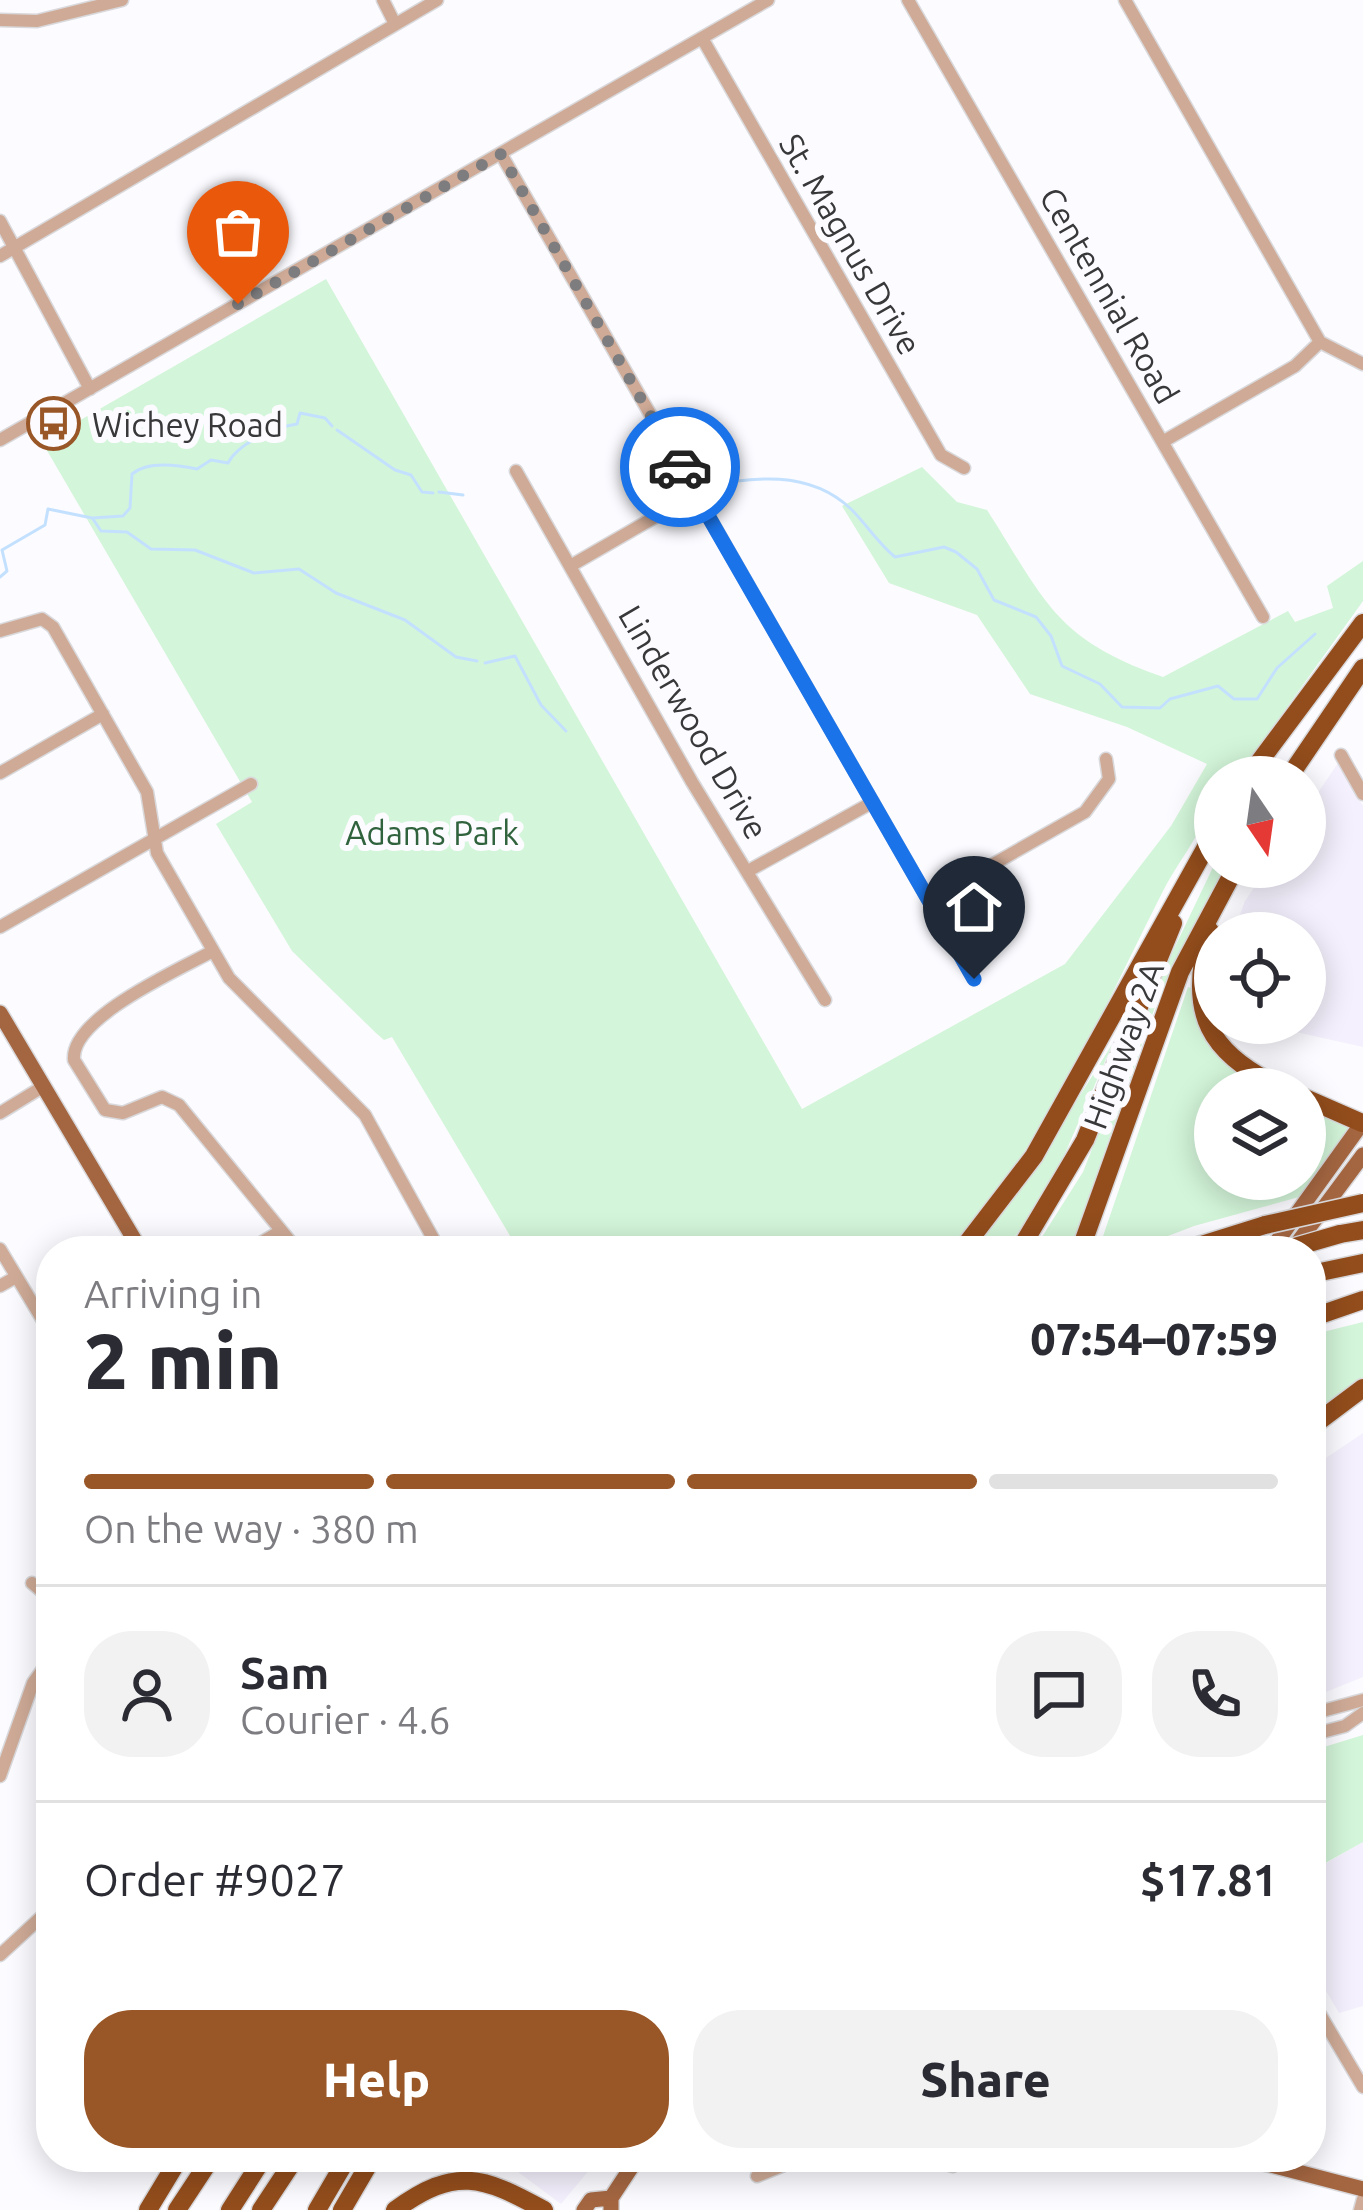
<!DOCTYPE html>
<html lang="en">
<head>
<meta charset="utf-8">
<style>
  body { margin:0; font-family:Ubuntu,sans-serif; background:#f2f2f3; color:#2b2b33; height:100vh; display:flex; flex-direction:column; font-size:45px; white-space:nowrap }
  * { box-sizing:border-box; margin:0 }
  p { font-size:39px; color:#7c7c81 }
  .icon { flex:none; width:66px; height:66px; fill:none; stroke:currentColor; stroke-width:2; stroke-linecap:round; stroke-linejoin:round }
  .map { position:relative; flex:1; overflow:hidden }
  .details { position:absolute; left:36px; top:1236px; width:1290px; height:936px; display:flex; flex-direction:column; background:#fff; border-radius:48px; box-shadow:0 6px 30px #0003 }
  .details>* { flex:none }
  .needle { width:78px; rotate:167deg }
  .fabs { position:absolute; left:1194px; top:756px; display:grid; gap:24px }
  .fabs a { display:grid; place-items:center; width:132px; height:132px; border-radius:50%; background:#fff; box-shadow:0 6px 30px #0003; font-size:60px }
  .pin { position:absolute; display:grid; place-items:center; width:102px; height:102px; color:#fff; margin:-123px -51px; border-radius:50% 50% 50% 0; rotate:-45deg; box-shadow:0 0 12px #0007 }
  .pin .icon { rotate:45deg }
  .courier { position:absolute; display:grid; place-items:center; width:120px; height:120px; margin:-60px; border:9px solid #1a73e8; border-radius:50%; background:#fff; color:#222; box-shadow:0 3px 15px #0007 }
  .headline em { font-style:normal; font-weight:800 }
  .headline div { display:flex; flex-direction:column-reverse }
  .headline { display:flex; align-items:center; justify-content:space-between; height:204px; padding:0 48px }
  h1 { font-size:78px; font-weight:800; line-height:90px }
  .bar { display:grid; grid-template-columns:repeat(4,1fr); gap:18px 12px; align-content:center; height:144px; padding:0 48px }
  .bar i { height:15px; border-radius:9px; background:#e1e1e2 }
  .bar .active { background:#995626 }
  .bar p { grid-column:span 4 }
  .line { display:flex; align-items:center; gap:30px; padding:0 48px; border-top:3px solid #e1e1e2 }
  .line div { flex:1 }
  .round { display:grid; place-items:center; flex:none; width:126px; height:126px; border-radius:48px; background:#f2f2f3 }
  .action { display:flex; gap:24px; margin-top:auto; padding:24px 48px }
  .action a { flex:1; height:138px; border-radius:48px; background:#995626; color:#fff; font-size:48px; font-weight:800; line-height:138px; text-align:center }
  .action a+a { background:#f2f2f3; color:#2b2b33 }
  .map>svg:first-child { display:block }
</style>
</head>
<body>
<div class="map">
<svg width="1363" height="2210" viewBox="0 0 1363 2210">
  <rect width="100%" height="100%" fill="#fcfbff"/>
  <path fill="#f4f0fd" d="M1338 763 1363 806V1047L1255 1023H1305V933H1233L1245 901 1268 867H1305V812Z
    M1363 1433V1677L1311 1698V1468Z
    M1363 1842V2006L1339 2013 1311 1965V1872Z
    M498 2157H600L561 2204Z"/>
  <path fill="#d3f5d9" d="M326 279 802 1109 1065 964 1171 826 1207 764 1127 727 1030 694 977 615 889 583 842 506 922 467 957 502 987 510C1046 602 1055 639 1163 677L1288 611 1295 622 1333 608 1327 586 1363 561V601L1237 777H1215C1215 820 1183 852 1163 891 1100 1015 1044 1148 947 1251H519L392 1037 384 1040 376 1033 292 951 216 824 252 802 42 442Z
    M1215 863 1224 867 1156 1004 1070 1251H1033L1083 1172 1152 995Z
    M1188 987 1194 989C1202 1043 1222 1066 1270 1089H1215V1179H1305V1106L1349 1127 1299 1197 1194 1226 1129 1251H1098Z
    M1113 1043 1053 1181 1005 1251H972L1036 1165Z
    M1363 1322V1380L1311 1416V1335Z
    M1363 1735V1842L1311 1871V1751Z"/>
  <g fill="none" stroke-linecap="round" stroke-linejoin="round">
    <path stroke="#c3e1ff" stroke-width="3" d="M337 430 395 470 411 475 422 492 433 493
      M700 487C752 477 809 469 851 509 867 525 877 542 895 557L944 547 956 552 977 569 994 600 1036 617 1051 636 1062 666 1100 684 1122 707 1160 708 1170 699 1218 686 1234 699H1257L1277 668 1315 634
      M439 492 463 495
      M93 519 101 531 127 532 151 549 195 550 254 573 299 569 336 593 405 620 456 657 477 661
      M0 577 7 571 2 550 45 525 48 509 92 518 123 516 130 508 132 474C147 461 178 465 197 469L211 460 228 463C239 442 277 427 297 424L300 413 325 418 332 426
      M485 663 515 656 541 705 566 731"/>
    <defs>
      <path id="minor" d="M383 0 395 24
        M908 0 1263 617
        M1125 0 1320 342 1363 364
        M0 20 37 21 122 0
        M702 38 941 455 964 468
        M501 154 974 979
        M0 221 90 389
        M0 256 437 0
        M0 440 768 0
        M1164 441 1295 366 1320 342
        M516 471 692 782 825 1000
        M572 565 695 494
        M0 631 42 619 53 627 147 792 157 853 229 978 365 1115 440 1251
        M1341 755 1363 794
        M0 773 103 714
        M748 871 873 802
        M930 900 1085 812 1109 779 1106 759
        M0 927 251 784
        M213 951C178 970 70 1018 74 1060L105 1110 123 1113 162 1097 179 1105 298 1251
        M0 1113 44 1086
        M0 1249 51 1334
        M247 1251 281 1231
        M0 1286 16 1277
        M32 1583 51 1599
        M1311 1714 1363 1700
        M1311 1735 1345 1726 1363 1713
        M0 1776 33 1683 51 1658
        M0 1955 51 1908
        M1311 1999 1363 2087
        M920 2157 953 2166 964 2157
        M757 2176 804 2157
        M1360 2210 1363 2199"/>
      <path id="major" d="M0 1013 141 1251
        M1293 1249 1363 1155
        M1270 1251 1363 1122
        M1240 2157 1363 2189
        M584 2210 591 2200 611 2198
        M611 2210V2198L638 2157"/>
      <path id="highway" d="M1248 777 1363 623
        M1289 777 1363 668
        M1210 931C1186 1012 1208 1055 1285 1089
        M1305 1098 1362 1123
        M1340 1234 1363 1230
        M961 1251 1034 1156 1215 831
        M1019 1251 1085 1140 1173 923
        M1080 1251 1180 972 1236 867
        M1182 1251 1265 1225
        M1311 1274 1363 1263
        M1311 1318 1363 1300
        M1311 1427 1363 1388
        M148 2210 180 2157
        M177 2210 212 2157
        M230 2210 264 2157
        M261 2210 296 2157
        M317 2210 348 2157
        M342 2210 373 2157
        M395 2210C456 2166 482 2176 544 2210"/>
    </defs>
    <use href="#minor" stroke="#d9d8db" stroke-width="15"/>
    <use href="#major" stroke="#d9d8db" stroke-width="18"/>
    <use href="#highway" stroke="#d9d8db" stroke-width="21"/>
    <use href="#minor" stroke="#cfab97" stroke-width="12"/>
    <use href="#major" stroke="#a46641" stroke-width="15"/>
    <use href="#highway" stroke="#934d1c" stroke-width="18"/>
    <defs>
      <path id="highway-bridge" d="M1265 1225 1363 1203
        M1281 1251 1340 1234"/>
    </defs>
    <use href="#highway-bridge" stroke="#d9d8db" stroke-width="21" stroke-linecap="butt"/>
    <use href="#highway-bridge" stroke="#934d1c" stroke-width="18"/>
  </g>
  <g fill="none" stroke-linecap="round" stroke-linejoin="round">
    <path stroke="#7d7c7e" stroke-width="12" stroke-dasharray="0 21.6" d="M238 304 501 154 680 467"/>
    <path stroke="#1a73e8" stroke-width="15" d="M680 467 974 979"/>
  </g>
  <defs>
    <symbol id="bus-ring" viewBox="-11 -11 22 22"><circle r="9.5" fill="#fcfbff" stroke="#995626" stroke-width="1.5"/><path d="M-5-6H5V4H4V6H2V4H-2V6H-4V4H-5ZM-3.5-4V0h7V-4ZM-3.5 1.2v1.5H-2V1.2ZM2 1.2v1.5H3.5V1.2Z" fill="#995626"/></symbol>
  </defs>
  <g fill-rule="evenodd">
    <use href="#bus-ring" x="24" y="394" width="59" height="59"/>
  </g>
  <g text-anchor="middle" dominant-baseline="central" stroke-width="12" stroke-linejoin="round" paint-order="stroke">
    <g font-size="33" fill="#383739" stroke="#fcfbff">
      <text transform="translate(851 244) rotate(60)">St. Magnus Drive</text>
      <text transform="translate(1110 295) rotate(60)">Centennial Road</text>
      <text transform="translate(694 722) rotate(60)">Linderwood Drive</text>
      <text transform="translate(1123 1045) rotate(-70)">Highway 2A</text>
    </g>
    <g font-size="33" fill="#383739" stroke="#fcfbff" text-anchor="start">
      <text x="92" y="424">Wichey Road</text>
    </g>
    <g font-size="33" fill="#30633d" stroke="#fcfbff">
      <text x="432" y="832">Adams Park</text>
    </g>
  </g>
</svg>
<div class="fabs">
<a><svg class="needle" viewBox="-14 -14 28 28"><path d="M0-13l5 13h-10z" fill="#e53935"/><path d="M0 13l5-13h-10z" fill="#7c7c81"/></svg></a>
<a><svg class="icon" aria-label="locate" viewBox="0 0 24 24"><circle cx="12" cy="12" r="6"/><path d="M12 2v4M12 18v4M2 12h4M18 12h4"/></svg></a>
<a><svg class="icon" aria-label="layers" viewBox="0 0 24 24"><path d="M12 4l9 5-9 5-9-5zM3 14l9 5 9-5"/></svg></a>
</div>
<div class="pin" style="left:238px;top:304px;background:#ea580c"><svg class="icon" aria-label="bag" viewBox="0 0 24 24"><path d="M5 8h14l-1 12H6zM9 8a3 3 0 0 1 6 0"/></svg></div>
<div class="pin" style="left:974px;top:979px;background:#1f2937"><svg class="icon" aria-label="home" viewBox="0 0 24 24"><path d="M3 11l9-7 9 7M6 9v11h12V9"/></svg></div>
<div class="courier" style="left:680px;top:467px"><svg class="icon" aria-label="car" viewBox="0 0 24 24"><path d="M5 17H2v-5l4-1 3-4h7l3 4 3 1v5h-3M9 17h6M6 11h13"/><circle cx="7" cy="17" r="2"/><circle cx="17" cy="17" r="2"/></svg></div>
<section class="details">
<div class="headline"><div><h1>2 min</h1><p>Arriving in</p></div><em>07:54–07:59</em></div>
<div class="bar"><i class="active"></i><i class="active"></i><i class="active"></i><i></i><p>On the way · 380 m</p></div>
<div class="line" style="height:216px"><a class="round"><svg class="icon" aria-label="person" viewBox="0 0 24 24"><circle cx="12" cy="8" r="4"/><path d="M4 21q1-7 8-7t8 7"/></svg></a><div><b>Sam</b><p>Courier · 4.6</p></div><a class="round"><svg class="icon" aria-label="chat" viewBox="0 0 24 24"><path d="M4 5h16v11H9l-5 4z"/></svg></a><a class="round"><svg class="icon" aria-label="phone" viewBox="0 0 24 24"><path d="M5 4h4l2 5-3 2q2 4 5 5l2-3 5 2v4C11 20 4 13 5 4z"/></svg></a></div>
<div class="line" style="height:156px"><div>Order #9027</div><b>$17.81</b></div>
<div class="action"><a>Help</a><a>Share</a></div>
</section>
</div>
</body>
</html>
